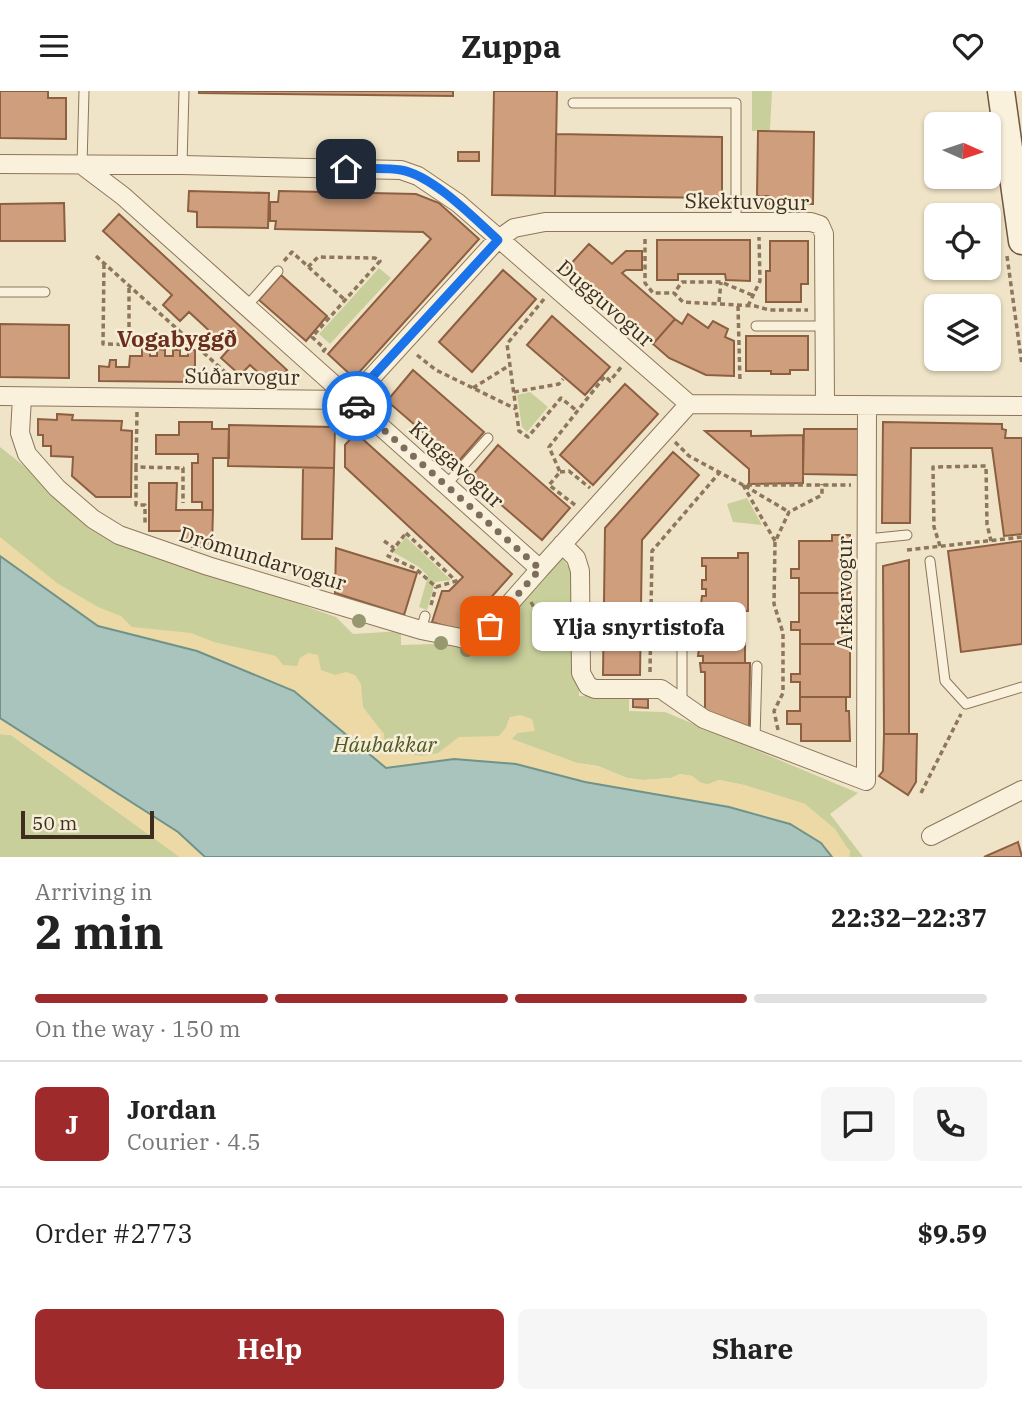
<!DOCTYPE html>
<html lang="en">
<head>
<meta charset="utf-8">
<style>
  body { margin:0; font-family:"IBM Plex Serif",serif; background:#f6f6f6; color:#222; height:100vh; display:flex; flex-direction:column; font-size:26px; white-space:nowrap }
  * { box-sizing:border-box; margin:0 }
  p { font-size:23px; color:#767676 }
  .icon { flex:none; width:38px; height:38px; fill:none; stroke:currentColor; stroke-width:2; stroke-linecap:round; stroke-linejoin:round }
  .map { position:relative; height:766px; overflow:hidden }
  .panel { display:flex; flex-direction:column; background:#fff; flex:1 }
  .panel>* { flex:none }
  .needle { width:46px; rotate:93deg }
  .buttons { position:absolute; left:924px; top:21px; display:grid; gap:14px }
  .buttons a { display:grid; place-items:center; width:77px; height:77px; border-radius:10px; background:#fff; box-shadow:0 2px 5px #0004; font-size:35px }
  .scale { position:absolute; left:21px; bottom:18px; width:133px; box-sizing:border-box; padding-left:7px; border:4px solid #3d2e20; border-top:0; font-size:19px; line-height:24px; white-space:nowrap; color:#3d2e20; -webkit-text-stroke:5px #f7eed8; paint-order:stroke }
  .pin { position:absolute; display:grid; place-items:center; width:60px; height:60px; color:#fff; margin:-30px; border-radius:14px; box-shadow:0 4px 10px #0006 }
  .courier { position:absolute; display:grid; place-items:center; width:70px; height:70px; margin:-35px; border:5px solid #1a73e8; border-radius:50%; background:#fff; color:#222; box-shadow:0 2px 9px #0007 }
  .bubble { position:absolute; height:49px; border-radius:10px; background:#fff; box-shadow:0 2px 5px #0004; font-size:23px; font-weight:800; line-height:49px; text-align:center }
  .overview em { font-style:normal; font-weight:800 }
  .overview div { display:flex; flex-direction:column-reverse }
  .overview { display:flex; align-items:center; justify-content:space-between; height:119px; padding:0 35px }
  h1 { font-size:46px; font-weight:800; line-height:52px }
  .bar { display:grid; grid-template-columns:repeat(4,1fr); gap:10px 7px; align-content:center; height:84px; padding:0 35px }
  .bar i { height:9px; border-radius:5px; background:#e0e0e0 }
  .bar .current { background:#9e2a2b }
  .bar p { grid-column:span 4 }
  .line { display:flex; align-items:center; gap:18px; padding:0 35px; border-top:2px solid #e0e0e0 }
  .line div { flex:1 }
  .round { display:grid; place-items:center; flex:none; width:74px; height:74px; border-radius:10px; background:#f6f6f6 }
  .button { display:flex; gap:14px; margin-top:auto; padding:14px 35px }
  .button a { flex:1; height:80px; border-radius:10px; background:#9e2a2b; color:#fff; font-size:28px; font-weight:800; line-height:80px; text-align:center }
  .button a+a { background:#f6f6f6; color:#222 }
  header { display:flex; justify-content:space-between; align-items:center; height:91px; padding:0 35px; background:#fff; font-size:32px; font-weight:800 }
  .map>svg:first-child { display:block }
</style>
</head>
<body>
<header><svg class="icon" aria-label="menu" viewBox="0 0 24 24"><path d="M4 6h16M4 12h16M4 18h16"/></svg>Zuppa<svg class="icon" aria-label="heart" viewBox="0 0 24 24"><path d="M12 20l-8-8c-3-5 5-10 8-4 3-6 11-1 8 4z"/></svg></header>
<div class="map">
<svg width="1022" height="766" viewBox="0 0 1022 766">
  <rect width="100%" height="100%" fill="#f0e4c8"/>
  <path fill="#c9cf9b" d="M752 0H772L770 39 752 40Z
    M379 177 391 187 330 253 319 243Z
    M530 301 548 316 527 341 522 336 517 304Z
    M0 356 118 449 336 526 353 543 401 540V554L464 552V565H479L560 464 571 479 574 487 576 592H579V605L629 604V620L665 621 858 702 830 723 863 766H849L850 760 805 713 744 694 719 689 708 694 701 692 692 685 680 683 671 687 643 689 627 687 598 675 577 672 511 648 517 642 510 626 506 637 499 645 466 766 0 570Z
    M747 407 762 434 733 431 727 413Z
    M406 446 451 489 435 491 427 519 419 516 428 485 419 476 393 461Z
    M0 643 11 644 180 766H0Z"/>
  <path fill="#ecd9a5" d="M0 446 57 492 98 516 121 525 132 536 191 542 214 551 276 565 283 574 297 575 300 567 308 562 318 564 321 579 335 584 346 581 355 584 361 593 363 616 384 643 385 657 397 661 421 665 438 662 459 646 499 645 506 637 510 626 520 624 532 628 535 640 517 642 512 648 577 672 598 675 627 687 643 689 671 687 680 683 692 685 701 692 708 693 719 689 744 694 805 713 835 738 850 761 849 766H832L821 752 790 733 729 716 585 691 516 673 454 668 386 677 294 600 197 560 98 535 0 465Z
    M0 627 178 741 205 766H180L11 644 0 643Z"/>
  <path fill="#a9c4bc" stroke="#6f938a" stroke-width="2" d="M0 465 98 535 197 560 294 600 386 677 454 668 516 673 585 691 729 716 790 733 821 752 832 766H205L178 741 0 627Z"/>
  <path fill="#cf9f7d" stroke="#8d5f41" stroke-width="2" d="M0 0H48V7H66V48L0 47Z
    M199 0H453V5L199 2Z
    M494 0H557L555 105 492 104Z
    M758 40 814 41 813 113H769V105H757Z
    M556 43 722 46V107L555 105Z
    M458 61H479V70H458Z
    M189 100 269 102 268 137 197 136V121L188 120Z
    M279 100 416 103 439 112 479 148 354 287 328 263 431 148 423 141 275 138 276 130H270V111H278Z
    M64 112 65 150H0V113Z
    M119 123 287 279 279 288 271 282 265 288 250 274 240 284 221 267 229 258 189 221 180 230 163 214 172 204 103 140Z
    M657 149H750V190L726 189 725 183H678V189H657Z
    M770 150H808V193H801V211H766V180H770Z
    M589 153 612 173 626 160H642V179H626L622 182 675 228 653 253 567 177Z
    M503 179 536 208 472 281 439 251Z
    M281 184 327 225 306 250 259 209Z
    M688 223 708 237 713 230 728 238 725 246 734 250V285L706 284 669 267 653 253 675 228 682 233Z
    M552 225 610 276 585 304 527 254Z
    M0 233 69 234V287L0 286Z
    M746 245H808V279H790V283H771V280H746Z
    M142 258H150V265H157V258L165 259V265H173V259H180V265H188V259H195V291L99 290V275L109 276 110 269H116V276H129L130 265H142Z
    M413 279 484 341 458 371 387 310Z
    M625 293 658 323 593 394 560 364Z
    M57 323 73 324 72 329 122 330 121 339 132 340 131 406H96L72 385 73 366 51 365V355H43V344H38V328L57 329Z
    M179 331H212V338H229V367H213V419H202V411H192V372H198V363H156V344H179Z
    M883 331 1002 333V338L1006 339 1005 347H1022V443L1004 445 992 357H911L910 432H882Z
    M229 334 335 336 334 377 228 375Z
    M804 338H858V384L803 383Z
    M705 340H751V345L803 344V392L749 393V378Z
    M356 342 512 483 461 540 432 531 442 500H449L463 486 345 376V354Z
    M498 354 570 417 542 449 470 387Z
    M673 361 699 384 642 449 640 584H603L605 437Z
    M303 377H334L332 448H302Z
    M149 392H177L176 419H213L212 456H192V452H183V440H149Z
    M832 444H850V502H799V487H791V478H799V450H832Z
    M1022 450V553L961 561 948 460Z
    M336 457 417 482 404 524 335 502Z
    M738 462H748V520L706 519V513H701L702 505H706V498H702V489H706V475H702V467H738Z
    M909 469V643H884L883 475Z
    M799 502H847V553H800V539H791V531H799Z
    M699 519 745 520V572H703V565H698L699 557H703V551H699L698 542H703V527H699Z
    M800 553H850V606H800V591H791V583H800Z
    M700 572H750L749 640 705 623V581H701Z
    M800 606H846V620H849L850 650H801V633H787V620H800Z
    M633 608H648V617L633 616Z
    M884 643H917L916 691 908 704 879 685 883 680Z
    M1018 751 1022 766H984Z"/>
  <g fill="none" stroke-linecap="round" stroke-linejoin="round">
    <defs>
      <path id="lane" d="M573 12H736V131
        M82 74 84 0
        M182 74 184 0
        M0 201H45
        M246 216 278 180
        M756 235H824
        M446 394 488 347
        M867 448 907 444
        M930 470 945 590 966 613 1022 596
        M421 539 425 525
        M682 612V554
        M755 648 757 575"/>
      <path id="street" d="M0 73 182 74 401 79 418 85 458 112 689 313 1022 315
        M82 74 123 105 540 478 689 313
        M0 305 351 309 497 149 514 137 545 131H811L820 134 824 143 825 314
        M22 306 20 342 27 363 57 397 93 428 119 444 208 475 421 539 461 547 475 552 540 478
        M562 453 576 467 580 480 581 582 588 595 595 598H661L704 628 866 690 867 314
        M931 745 1022 699"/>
      <path id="secondary" d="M1001 0 1022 150"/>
    </defs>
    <use href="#lane" stroke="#8d765c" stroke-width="11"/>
    <use href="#street" stroke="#8d765c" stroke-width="20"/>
    <use href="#secondary" stroke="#6f573f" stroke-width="29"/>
    <path stroke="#8d765c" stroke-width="3.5" stroke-dasharray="5 3.5" stroke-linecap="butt" d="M645 148V192L653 202H674
      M96 165 235 290
      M1007 165 1022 274
      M284 170 292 161 345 209
      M104 173 103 253 194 255
      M308 176 318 166 375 167 380 170 312 246 325 258 322 262
      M752 204 721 191H682L674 202 683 211 755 215 769 219H808
      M544 208 507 253 519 340 528 346 561 307 577 320
      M719 211 721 191
      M738 215 740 291
      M748 215 760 190 759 146
      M129 253V195
      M417 264 436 279 516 318
      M473 297 510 274
      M514 301 559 293 563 288
      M137 321 136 376 183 377V412
      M675 351 689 365 743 394H851
      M136 376V414H145V435
      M560 381 569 380 590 397
      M743 394 775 450
      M745 395 789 421
      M575 414 549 394 560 381 549 356 605 285 610 290 622 275
      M406 442 456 490 436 496 416 478 388 465Z
      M384 450 394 457
      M940 455 934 436 933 376 986 375 987 433 991 450
      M907 459 1022 446
      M531 511 537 522 541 542 552 549 565 552
      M431 514 436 496
      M650 581 652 460 720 381
      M778 639 774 620 783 602V542L774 513 775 451 789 421 822 404V393
      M921 702 961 623"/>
    <use href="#lane" stroke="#faf1dc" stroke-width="9"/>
    <use href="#street" stroke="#faf1dc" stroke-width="18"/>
    <use href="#secondary" stroke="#faf1dc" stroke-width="26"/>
  </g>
  <g fill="#96986f">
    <circle cx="359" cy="530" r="7"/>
    <circle cx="441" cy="552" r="7"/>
    <circle cx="467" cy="559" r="7"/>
  </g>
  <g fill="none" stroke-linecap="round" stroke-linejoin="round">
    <path stroke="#7c6e5b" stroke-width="7" stroke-dasharray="0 12.6" d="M357 315 540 478 490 535"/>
    <path stroke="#1a73e8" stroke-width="9" d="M346 78C364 78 384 76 401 79 432 84 474 127 498 149L351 309 357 315"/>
  </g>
  <g text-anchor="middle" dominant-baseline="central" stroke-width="5" stroke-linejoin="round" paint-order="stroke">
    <g font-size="21" fill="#3d2e20" stroke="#f7eed8">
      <text transform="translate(747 110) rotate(1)">Skektuvogur</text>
      <text transform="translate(606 212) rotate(41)">Dugguvogur</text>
      <text transform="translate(242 285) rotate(1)">Súðarvogur</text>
      <text transform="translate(457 373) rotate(42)">Kuggavogur</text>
      <text transform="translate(263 467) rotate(17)">Drómundarvogur</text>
      <text transform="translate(844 502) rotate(-90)">Arkarvogur</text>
    </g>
    <g font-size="21" font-style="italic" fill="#4d5a26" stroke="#f7eed8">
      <text x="385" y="653">Háubakkar</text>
    </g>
    <g font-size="23" font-weight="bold" fill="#6b2e1e" stroke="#f7eed8">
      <text x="177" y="247">Vogabyggð</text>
    </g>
  </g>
</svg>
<div class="buttons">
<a><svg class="needle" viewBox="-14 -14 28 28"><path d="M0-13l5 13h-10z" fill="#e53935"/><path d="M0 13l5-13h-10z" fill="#767676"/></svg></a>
<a><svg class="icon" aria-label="locate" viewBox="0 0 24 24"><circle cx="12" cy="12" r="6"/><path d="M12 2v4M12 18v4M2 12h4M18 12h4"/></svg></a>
<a><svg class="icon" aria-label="layers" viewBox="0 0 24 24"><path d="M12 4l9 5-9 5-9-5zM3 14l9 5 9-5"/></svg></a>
</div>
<div class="scale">50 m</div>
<div class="pin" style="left:490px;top:535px;background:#ea580c"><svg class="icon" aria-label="bag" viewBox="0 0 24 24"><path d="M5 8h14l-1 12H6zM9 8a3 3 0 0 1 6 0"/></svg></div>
<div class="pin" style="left:346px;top:78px;background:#1f2937"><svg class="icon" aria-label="home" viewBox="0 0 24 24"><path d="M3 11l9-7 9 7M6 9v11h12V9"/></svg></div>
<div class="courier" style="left:357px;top:315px"><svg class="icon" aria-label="car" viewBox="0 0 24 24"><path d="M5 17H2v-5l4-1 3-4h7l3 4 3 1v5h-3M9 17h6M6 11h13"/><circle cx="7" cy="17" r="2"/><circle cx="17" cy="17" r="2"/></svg></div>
<div class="bubble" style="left:532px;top:511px;width:214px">Ylja snyrtistofa</div>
</div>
<section class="panel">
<div class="overview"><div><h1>2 min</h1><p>Arriving in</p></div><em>22:32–22:37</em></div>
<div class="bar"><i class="current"></i><i class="current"></i><i class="current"></i><i></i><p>On the way · 150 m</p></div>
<div class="line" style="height:126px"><b class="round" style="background:#9e2a2b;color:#fff">J</b><div><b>Jordan</b><p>Courier · 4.5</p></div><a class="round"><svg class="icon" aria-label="chat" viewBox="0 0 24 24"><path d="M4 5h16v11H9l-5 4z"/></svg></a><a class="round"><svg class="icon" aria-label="phone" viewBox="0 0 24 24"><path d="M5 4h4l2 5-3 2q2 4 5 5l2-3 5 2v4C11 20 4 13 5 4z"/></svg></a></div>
<div class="line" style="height:91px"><div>Order #2773</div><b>$9.59</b></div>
<div class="button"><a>Help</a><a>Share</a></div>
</section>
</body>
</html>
